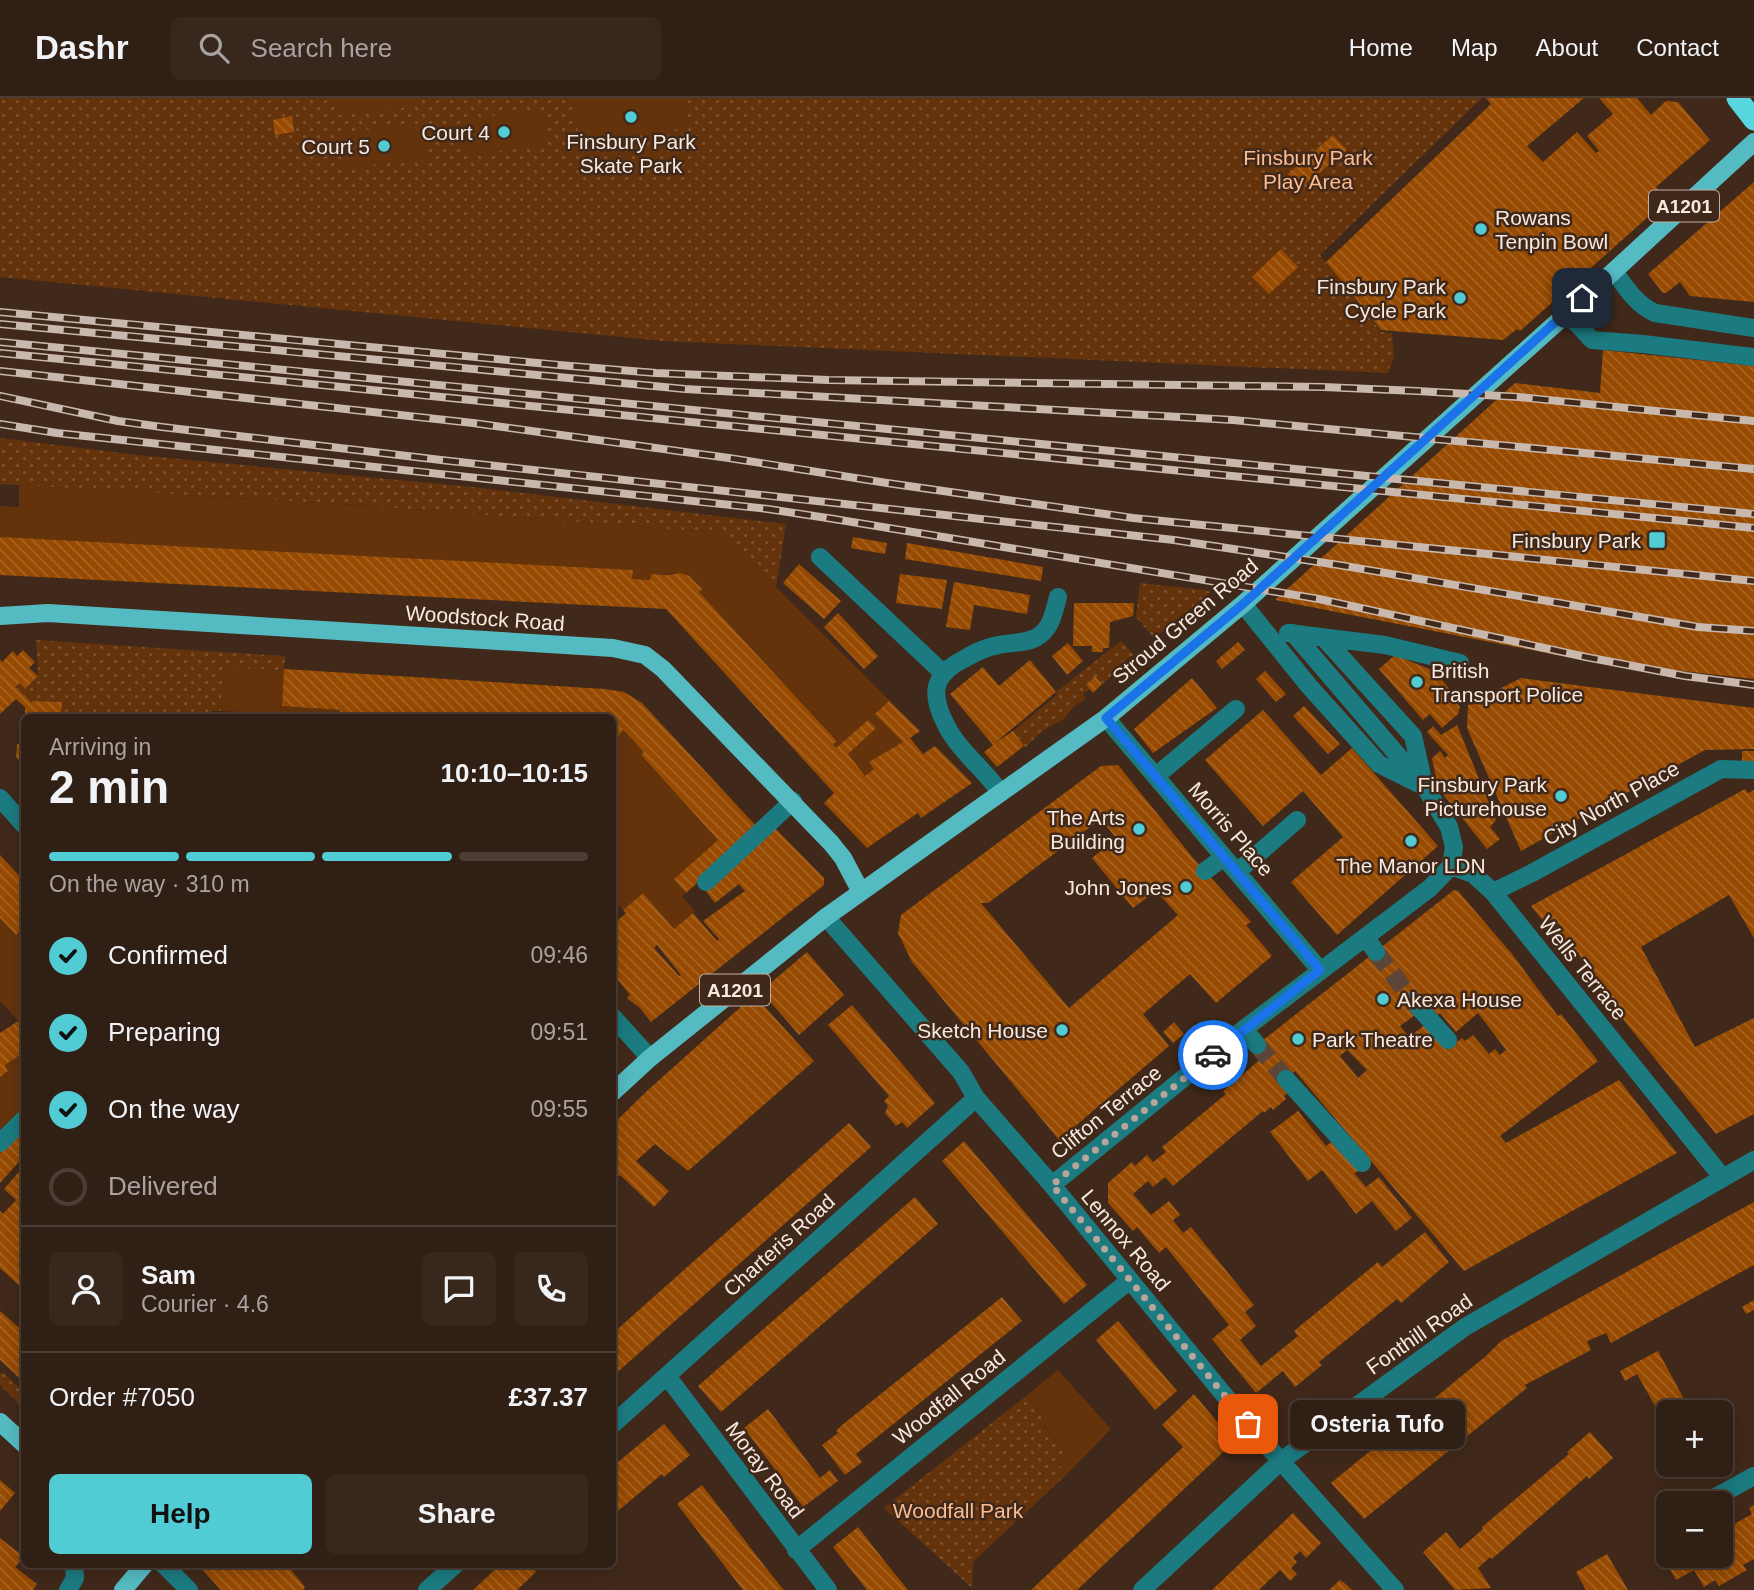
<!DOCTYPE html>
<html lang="en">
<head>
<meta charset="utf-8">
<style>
  body { margin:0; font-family:Arial,sans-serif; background:#38271d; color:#f1f3f6; height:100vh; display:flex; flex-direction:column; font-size:26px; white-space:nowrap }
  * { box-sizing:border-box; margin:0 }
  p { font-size:23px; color:#a8a2a0 }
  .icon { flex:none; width:38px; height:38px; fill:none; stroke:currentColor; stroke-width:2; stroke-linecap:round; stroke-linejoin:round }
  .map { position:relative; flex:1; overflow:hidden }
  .sheet { position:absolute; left:21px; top:616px; width:595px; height:854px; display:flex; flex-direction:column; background:#301f14; border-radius:10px; box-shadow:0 4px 18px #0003,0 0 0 2px #4b3d34 }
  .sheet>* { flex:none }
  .controls { position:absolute; left:1656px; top:1302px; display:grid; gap:14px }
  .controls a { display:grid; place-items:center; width:77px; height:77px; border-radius:10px; background:#301f14; box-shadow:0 4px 18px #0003,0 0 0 2px #4b3d34; font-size:35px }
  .pin { position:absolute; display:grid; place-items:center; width:60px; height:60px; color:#fff; margin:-30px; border-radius:14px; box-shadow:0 4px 10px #0006 }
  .courier { position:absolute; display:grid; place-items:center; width:70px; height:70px; margin:-35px; border:5px solid #1a73e8; border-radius:50%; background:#fff; color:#222; box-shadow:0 2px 9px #0007 }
  .bubble { position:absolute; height:49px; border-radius:10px; background:#301f14; box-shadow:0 4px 18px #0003,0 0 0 2px #4b3d34; font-size:23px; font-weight:700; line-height:49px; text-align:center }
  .summary em { font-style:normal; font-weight:700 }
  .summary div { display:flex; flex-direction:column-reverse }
  .summary { display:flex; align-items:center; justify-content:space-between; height:119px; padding:0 28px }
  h1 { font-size:46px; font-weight:700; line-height:52px }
  .bar { display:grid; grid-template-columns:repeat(4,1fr); gap:10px 7px; align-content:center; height:84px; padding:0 28px }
  .bar i { height:9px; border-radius:5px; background:#4b3d34 }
  .bar .current { background:#51ccd4 }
  .bar p { grid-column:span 4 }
  .line { display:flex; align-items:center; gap:18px; padding:0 28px; border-top:2px solid #4b3d34 }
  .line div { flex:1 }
  .round { display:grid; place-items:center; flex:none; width:74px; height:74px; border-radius:10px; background:#38271d }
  ol { padding:0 28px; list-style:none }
  li { display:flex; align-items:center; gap:21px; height:77px }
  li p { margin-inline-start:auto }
  li .icon { padding:7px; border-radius:50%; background:#51ccd4; color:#111; stroke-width:4 }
  li:last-child { color:#a8a2a0 }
  li i { width:38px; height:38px; border:4px solid #4b3d34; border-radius:50% }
  .action { display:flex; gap:14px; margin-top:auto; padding:14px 28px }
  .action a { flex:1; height:80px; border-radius:10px; background:#51ccd4; color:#111; font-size:28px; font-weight:700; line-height:80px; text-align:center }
  .action a+a { background:#38271d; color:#f1f3f6 }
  header { display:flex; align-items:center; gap:42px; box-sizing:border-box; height:98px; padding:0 35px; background:#301f14; border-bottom:2px solid #4b3d34 }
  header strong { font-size:33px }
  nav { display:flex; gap:38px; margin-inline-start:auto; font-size:24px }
  .search { width:490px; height:63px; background:#38271d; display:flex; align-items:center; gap:18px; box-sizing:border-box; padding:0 24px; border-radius:10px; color:#a8a2a0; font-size:26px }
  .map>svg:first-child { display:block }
</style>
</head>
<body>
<header>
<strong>Dashr</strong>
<div class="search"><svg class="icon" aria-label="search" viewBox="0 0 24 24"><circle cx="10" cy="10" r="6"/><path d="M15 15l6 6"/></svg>Search here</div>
<nav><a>Home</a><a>Map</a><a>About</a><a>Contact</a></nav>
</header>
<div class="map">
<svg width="1754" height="1492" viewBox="0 0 1754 1492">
  <defs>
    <pattern id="grass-dots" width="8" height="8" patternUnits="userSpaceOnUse" patternTransform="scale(1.75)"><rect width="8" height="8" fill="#64330c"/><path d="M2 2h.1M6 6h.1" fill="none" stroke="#7b512f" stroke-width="1.8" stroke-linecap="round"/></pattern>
    <pattern id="building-back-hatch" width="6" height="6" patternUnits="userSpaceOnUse" patternTransform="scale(1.75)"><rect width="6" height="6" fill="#974a00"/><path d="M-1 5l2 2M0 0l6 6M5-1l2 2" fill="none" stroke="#a66425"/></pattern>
  </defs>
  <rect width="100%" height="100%" fill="#40291a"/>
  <path fill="url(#grass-dots)" d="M0 0H1482L1320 157 1381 234 1392 235 1394 258 1388 275 663 243 0 179Z
    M0 340 137 357 472 389 786 426 776 489 722 435 358 407 0 386Z
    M1140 485 1204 492 1211 494 1154 540 1136 519Z
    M36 542 285 558 284 573 223 569 221 613H213L212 619H61L62 604 33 603 32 605 15 589 20 585 26 590 38 578Z
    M1121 543 1134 557C1115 567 1116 577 1102 586L1095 579 1086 586 1090 591 1083 596 1086 601 1074 608 1064 621 1042 633 1026 649 1024 648 1013 633 1057 597 1056 594Z
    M0 1275H4L24 1294V1311L0 1287Z
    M1026 1298 1047 1324 1044 1328 1067 1357 1059 1366 1067 1376 973 1464 972 1490 884 1410Z"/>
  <path fill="#64330c" d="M336 0H421L422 8 338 17Z
    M574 0H683L686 30 579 42Z
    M545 12 548 47 464 57 460 21Z
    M424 25 427 61 344 70 340 35Z
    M19 387 370 408 722 435 920 633 870 665 874 671 865 678 848 656 875 629 868 622 836 650 833 646 837 642 699 494 701 491C682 469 677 477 651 476L650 482 632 481V472L0 439V408L19 409Z
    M223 569 284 573 282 608 340 612V619H281V617L221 613Z
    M623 632 644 654 641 658 718 742 674 781 686 795 682 798 695 813 674 831 643 795 623 812 613 803 612 639Z
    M0 820 16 837 24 830V929L0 903Z
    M20 957 23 961 24 960V1011L0 1032V979L8 973 5 967Z
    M1058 1272 1111 1331 1067 1376 1058 1366 1067 1357 1044 1327 1047 1324 1026 1298Z"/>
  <path fill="url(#building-back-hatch)" fill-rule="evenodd" d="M1486 0H1584L1527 48 1543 64 1577 34 1596 55 1599 53 1587 38 1613 16 1599 0H1637L1651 17 1666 3 1678 4 1710 42 1656 89 1667 102 1520 233 1517 231 1503 242 1381 232 1326 164 1491 6Z
    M292 18 294 34 275 37 273 22Z
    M1333 37 1347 52 1299 91 1288 76Z
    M1754 84V204L1690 198 1680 184 1666 195H1663L1648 176Z
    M1281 151 1298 169 1269 196 1252 179Z
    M1603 252 1754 268V581L1583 562 1275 502 1515 285 1600 295Z
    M0 439 633 472 632 481 650 482 651 476 668 477 680 475 689 478 702 491 699 494 837 643 833 646 836 650 868 622 876 630 848 656 865 678 874 671 869 664 903 644 875 616 889 603 920 633 910 640 923 656 935 648 972 685 921 720 918 715 867 750 824 705 834 695 666 511 0 477Z
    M853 439 887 445 885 456 851 450Z
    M907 445 1043 469 1041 483 905 461Z
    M799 466 841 503 824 521 783 485Z
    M900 476 947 482 942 511 896 505Z
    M954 484 1030 497 1027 516 974 507 970 532 946 529Z
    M1074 505H1134L1133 518 1110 524 1109 550H1103V554H1092V548H1073Z
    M838 515 878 558 864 571 824 529Z
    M1238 544 1245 552 1222 571 1216 563Z
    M1068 545 1083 563 1067 577 1052 558Z
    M23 552 35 564 29 570 38 578 25 591 20 585 15 589 32 605V603L62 604 61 620H25V609L16 601 0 616V561L2 564 13 553 17 558Z
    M1395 557 1434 573 1454 596 1451 598 1460 609 1458 616 1442 630 1430 616 1423 622 1379 571Z
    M1030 562 1056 594 995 645 1013 633 1024 648 997 669 984 654 993 647 950 596 983 569 999 588Z
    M284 571 605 591 624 594 642 605 758 730 686 795 674 781 718 742 641 657 644 654 632 641 623 632 616 642 612 639V620H441L377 615V620H340V612L282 608Z
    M1265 573 1286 596 1276 604 1256 581Z
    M1095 578 1102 586 1093 595 1086 587Z
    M1192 580 1217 610 1153 655 1134 631Z
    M1521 580 1754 610V651L1705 652 1521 753 1467 630 1468 607Z
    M1304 608 1340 646 1328 656 1293 618Z
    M1263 612 1321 677 1352 650 1438 748 1337 837 1291 784 1343 739 1303 693 1263 728 1205 662Z
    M1457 627 1496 722 1490 729 1500 741 1487 751 1438 690 1432 660 1440 653 1445 660 1448 657 1427 634 1433 628 1441 637Z
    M17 646 24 647V667L16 659Z
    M1742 653H1754V666L1742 667Z
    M1118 667 1193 760 1251 824 1246 827 1272 858 1216 905 1190 876 1143 916 1169 948 1059 1042 912 864 898 835 901 817 1101 668ZM1101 721 1116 740 1092 760 1133 810 1156 793 1178 817 1069 910 981 805H988Z
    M1745 691 1748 695 1754 692V840L1729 797 1641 849 1695 949 1754 920V1016L1716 1036 1580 868 1584 866 1578 854 1572 858 1554 835 1563 830 1559 826 1550 831 1531 808Z
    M774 729 824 780V787L651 924 640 910 627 900 630 897 617 881 616 882 612 879V827L626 815 623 812 643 795 674 831 693 815 717 843 719 841 703 823 745 793 739 786 715 805 705 792ZM657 847 681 877 679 878 654 850Z
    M0 757 24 783V829L16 837 0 820Z
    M1454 792 1458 793 1512 856 1558 918 1561 916 1598 963 1500 1038 1506 1045 1619 982 1677 1055 1464 1173 1295 973 1286 981 1290 993 1284 998 1286 1001 1273 1012 1271 1009 1264 1015 1263 1013 1173 1088 1165 1079 1153 1089 1148 1083 1133 1096 1151 1117 1169 1103 1180 1117 1173 1122 1183 1135 1191 1129 1254 1207 1245 1214 1256 1228 1240 1242 1261 1268 1298 1238 1294 1233 1378 1164 1382 1169 1425 1134 1449 1164 1401 1205 1397 1201 1319 1264 1322 1267 1295 1289 1283 1273 1256 1295 1212 1241 1229 1227 1166 1149 1159 1155 1137 1129 1133 1133 1108 1105V1085L1132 1064 1135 1068 1147 1057 1153 1064 1166 1054 1162 1049 1226 996 1223 993 1262 960 1253 950ZM1440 915 1456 934 1478 915 1506 952 1500 957 1495 951 1489 956 1473 937 1465 943 1462 940 1447 952 1426 926 1409 939 1400 928 1415 917 1435 919ZM1347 952 1367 972 1358 980 1340 958Z
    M807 854 844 897 799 937 761 893Z
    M754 897 814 963 688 1073 655 1046 636 1063 669 1093 654 1109 620 1077 612 1084V1027L648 992Z
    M852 907 935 1005 907 1030 902 1024 896 1028 885 1015 888 1008 884 1003 889 998 828 927Z
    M18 923 24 929V960L23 961 20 957 5 967 8 973 0 979V935Z
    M1174 924 1184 936 1173 945 1163 934Z
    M1298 1013 1326 1048 1334 1042 1358 1073 1354 1075 1366 1089 1379 1079 1412 1120 1396 1133 1372 1103 1356 1116 1322 1072 1308 1083 1270 1034Z
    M849 1025 871 1049 612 1279V1236Z
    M24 1029V1058L0 1085V1055Z
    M964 1043 1087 1187 1064 1206 942 1063Z
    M24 1068V1192L0 1170V1113L3 1116 16 1102 4 1091Z
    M915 1099 938 1126 721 1314 698 1288Z
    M1754 1104V1167L1611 1245 1606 1235 1587 1243 1591 1252 1525 1287 1527 1290 1364 1421 1331 1385 1486 1258 1501 1243Z
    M1002 1199 1022 1223 856 1356 862 1364 845 1377 822 1347 838 1335 836 1333 842 1327Z
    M1754 1202V1212L1746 1216 1742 1209Z
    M0 1213 24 1234V1284L0 1262Z
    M1118 1223 1177 1293 1155 1312 1096 1242Z
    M1658 1253 1691 1314H1668V1331L1637 1276 1625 1283 1620 1273Z
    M1194 1296 1234 1344 1077 1492H1031L1183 1349 1162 1327Z
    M768 1311 820 1380 830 1372 838 1383 803 1409 744 1330Z
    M664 1326 690 1357 664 1379 662 1376 618 1413 612 1407V1369Z
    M1590 1334 1613 1360 1589 1381 1587 1378 1492 1461 1490 1459 1478 1470 1491 1490 1455 1492 1423 1454 1446 1434 1460 1451 1483 1431 1482 1429 1569 1356 1567 1354Z
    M0 1382 15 1395 0 1413Z
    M702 1387 770 1475 784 1492H743L677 1406Z
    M1754 1407V1461L1743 1467 1747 1472 1719 1488 1715 1482 1704 1489 1694 1472 1676 1482 1660 1454 1668 1449V1458H1720V1434L1752 1416 1749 1410Z
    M1293 1415 1321 1445 1306 1460 1300 1453 1293 1460 1297 1464 1291 1470 1297 1476 1290 1483 1280 1472 1259 1492H1212Z
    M858 1429 890 1470 908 1492H867L844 1463 833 1449Z
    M0 1440 24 1459 15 1469 37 1486 33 1492H0Z
    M1607 1456 1628 1492H1586L1576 1474Z
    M197 1466H286L305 1489 303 1492H221Z
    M501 1466H530L536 1474 517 1492H473Z
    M1340 1482 1347 1487 1352 1492H1329Z"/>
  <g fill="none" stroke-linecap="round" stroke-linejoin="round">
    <path stroke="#5c4638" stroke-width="18" stroke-dasharray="18 9" stroke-linecap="butt" d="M1376 854 1413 903
      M1257 947 1286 981"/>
    <path stroke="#1b7b81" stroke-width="18" d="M1614 173C1626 190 1636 206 1655 215L1754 230
      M1566 214 1592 242 1643 246 1754 259
      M820 459 943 575
      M1243 506 1309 588 1379 666 1419 686
      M1288 535 1385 547 1460 565
      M1293 535 1425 689 1449 729 1454 749 1451 768
      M1323 539 1413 638 1423 682
      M1106 620 1320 872
      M1156 678 1236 611
      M1000 694C984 671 959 653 946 627 930 596 932 577 964 561 974 555 986 549 999 547 1012 544 1029 546 1040 537 1052 528 1054 513 1058 499
      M0 700 24 727
      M1451 768 1473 776 1493 794 1723 1080
      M1205 773 1224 759
      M1237 774 1297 722
      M706 784 793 703
      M1493 794 1532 775 1721 671 1754 672
      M826 819 961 974 976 1000 1052 1087 1248 1326 1395 1492
      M1366 840 1376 854
      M1413 903 1448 942
      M612 918 650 960
      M1244 931 1257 947
      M1286 981 1362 1065
      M0 1045 24 1021
      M1052 1087 1244 931 1430 790 1451 768
      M667 1278 828 1492
      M612 1327 976 1000
      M1705 1405 1754 1378
      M796 1452 1130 1182
      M163 1466 189 1492
      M68 1492 75 1480 74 1466
      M427 1492 456 1466
      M1142 1492 1281 1363 1465 1229 1754 1062"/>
    <path stroke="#55bbc2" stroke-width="18" d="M0 518 48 515 613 550 645 557 663 571 831 745 843 760 861 794
      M612 995 650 960 826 819 1106 620 1243 506 1614 173 1754 44
      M0 1324 24 1346
      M123 1492 145 1466"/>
    <path stroke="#57d6df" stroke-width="21" d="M1737 0 1754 22"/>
    <defs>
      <path id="rail" d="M0 214 559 267 656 275 828 282 1323 289 1417 293 1519 299 1754 323
        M0 226 685 291 1233 322 1754 371
        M0 244 1754 416
        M0 255 1754 430
        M0 273 473 325 729 360 887 385 1133 420 1754 483
        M0 298 118 323 162 329 441 362 1174 442 1345 468 1698 529 1754 533
        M0 326 57 335 768 411 834 421 1319 501 1586 559 1685 578 1754 587"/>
    </defs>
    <use href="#rail" stroke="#c9b8ad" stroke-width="8"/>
    <use href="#rail" stroke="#40291a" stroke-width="5" stroke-dasharray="16" stroke-linecap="butt"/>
  </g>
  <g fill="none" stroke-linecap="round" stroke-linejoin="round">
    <path stroke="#b8a69a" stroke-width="7" stroke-dasharray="0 12.6" d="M1213 957 1052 1087 1248 1326"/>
    <path stroke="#1a73e8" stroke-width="9" d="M1213 957 1320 872 1106 620 1243 506 1582 200"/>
  </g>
  <g fill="#51ccd4" stroke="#40291a" stroke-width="2.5">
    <circle cx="631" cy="19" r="7"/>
    <circle cx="504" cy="34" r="7"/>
    <circle cx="384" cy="48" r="7"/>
    <circle cx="1481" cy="131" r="7"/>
    <circle cx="1460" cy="200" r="7"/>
    <rect x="1648" y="433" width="18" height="18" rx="3.5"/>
    <circle cx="1417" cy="584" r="7"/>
    <circle cx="1561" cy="698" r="7"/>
    <circle cx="1139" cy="731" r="7"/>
    <circle cx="1411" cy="743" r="7"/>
    <circle cx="1186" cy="789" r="7"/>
    <circle cx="1383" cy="901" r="7"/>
    <circle cx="1062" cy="932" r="7"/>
    <circle cx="1298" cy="941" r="7"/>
  </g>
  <g text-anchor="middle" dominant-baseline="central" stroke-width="5" stroke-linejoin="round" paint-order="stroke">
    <g fill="#40291a" stroke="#c1afa4" stroke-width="2">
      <rect x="1649" y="92.5" width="70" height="31" rx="5"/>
      <rect x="700" y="876.5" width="70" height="31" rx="5"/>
    </g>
    <g font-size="19" font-weight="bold" fill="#f8e9df">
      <text x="1684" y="108">A1201</text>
      <text x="735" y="892">A1201</text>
    </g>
    <g font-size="21" fill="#f8e9df" stroke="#40291a" text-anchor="end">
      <text x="490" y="34">Court 4</text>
      <text x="631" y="43" text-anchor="middle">Finsbury Park<tspan x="631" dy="24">Skate Park</tspan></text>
      <text x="370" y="48">Court 5</text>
      <text x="1495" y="119" text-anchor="start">Rowans<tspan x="1495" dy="24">Tenpin Bowl</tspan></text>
      <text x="1446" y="188">Finsbury Park<tspan x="1446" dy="24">Cycle Park</tspan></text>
      <text x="1641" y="442">Finsbury Park</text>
      <text x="1431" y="572" text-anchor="start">British<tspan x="1431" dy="24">Transport Police</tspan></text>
      <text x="1547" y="686">Finsbury Park<tspan x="1547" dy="24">Picturehouse</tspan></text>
      <text x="1125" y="719">The Arts<tspan x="1125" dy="24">Building</tspan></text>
      <text x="1411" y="767" text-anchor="middle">The Manor LDN</text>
      <text x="1172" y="789">John Jones</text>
      <text x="1397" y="901" text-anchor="start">Akexa House</text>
      <text x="1048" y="932">Sketch House</text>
      <text x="1312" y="941" text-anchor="start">Park Theatre</text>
    </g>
    <g font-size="21" fill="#fcbc92" stroke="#40291a">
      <text x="1308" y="59">Finsbury Park<tspan x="1308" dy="24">Play Area</tspan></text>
      <text x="958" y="1412">Woodfall Park</text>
    </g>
    <g font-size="21" fill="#f8e9df" stroke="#40291a">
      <text transform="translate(485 520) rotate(4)">Woodstock Road</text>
      <text transform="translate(1185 523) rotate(-40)">Stroud Green Road</text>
      <text transform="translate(1611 705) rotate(-29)">City North Place</text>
      <text transform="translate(1231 731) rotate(49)">Morris Place</text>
      <text transform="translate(1583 870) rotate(51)">Wells Terrace</text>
      <text transform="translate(1106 1014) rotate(-39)">Clifton Terrace</text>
      <text transform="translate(1126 1142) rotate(50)">Lennox Road</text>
      <text transform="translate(779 1147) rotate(-42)">Charteris Road</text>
      <text transform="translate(1419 1236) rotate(-35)">Fonthill Road</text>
      <text transform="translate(949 1299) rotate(-39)">Woodfall Road</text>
      <text transform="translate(765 1372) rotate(53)">Moray Road</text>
    </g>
  </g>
</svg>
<div class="controls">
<a>+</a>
<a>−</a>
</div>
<div class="pin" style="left:1248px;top:1326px;background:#ea580c"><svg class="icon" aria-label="bag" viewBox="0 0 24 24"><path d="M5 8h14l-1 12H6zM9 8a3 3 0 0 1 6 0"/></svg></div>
<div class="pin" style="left:1582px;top:200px;background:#1f2937"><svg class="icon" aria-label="home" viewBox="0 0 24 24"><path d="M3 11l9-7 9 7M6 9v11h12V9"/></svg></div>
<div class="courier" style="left:1213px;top:957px"><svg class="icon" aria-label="car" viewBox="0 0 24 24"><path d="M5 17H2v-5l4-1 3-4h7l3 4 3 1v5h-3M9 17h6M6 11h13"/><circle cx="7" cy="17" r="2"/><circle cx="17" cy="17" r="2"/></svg></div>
<div class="bubble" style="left:1290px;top:1302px;width:175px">Osteria Tufo</div>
<section class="sheet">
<div class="summary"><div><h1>2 min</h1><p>Arriving in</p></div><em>10:10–10:15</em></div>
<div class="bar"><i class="current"></i><i class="current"></i><i class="current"></i><i></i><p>On the way · 310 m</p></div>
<ol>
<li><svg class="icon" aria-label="check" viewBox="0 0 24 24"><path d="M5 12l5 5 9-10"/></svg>Confirmed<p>09:46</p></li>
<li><svg class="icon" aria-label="check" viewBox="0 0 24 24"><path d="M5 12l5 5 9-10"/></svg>Preparing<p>09:51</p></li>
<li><svg class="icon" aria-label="check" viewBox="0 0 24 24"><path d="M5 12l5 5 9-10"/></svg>On the way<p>09:55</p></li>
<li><i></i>Delivered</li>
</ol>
<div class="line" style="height:126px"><a class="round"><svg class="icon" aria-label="person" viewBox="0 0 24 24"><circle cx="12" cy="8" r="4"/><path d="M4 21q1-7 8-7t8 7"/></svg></a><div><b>Sam</b><p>Courier · 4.6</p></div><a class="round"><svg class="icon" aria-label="chat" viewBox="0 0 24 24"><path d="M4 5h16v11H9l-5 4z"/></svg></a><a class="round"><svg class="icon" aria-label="phone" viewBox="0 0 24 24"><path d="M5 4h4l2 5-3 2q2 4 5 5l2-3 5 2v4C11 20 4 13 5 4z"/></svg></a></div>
<div class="line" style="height:91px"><div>Order #7050</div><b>£37.37</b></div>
<div class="action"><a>Help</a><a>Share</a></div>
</section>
</div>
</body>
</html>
